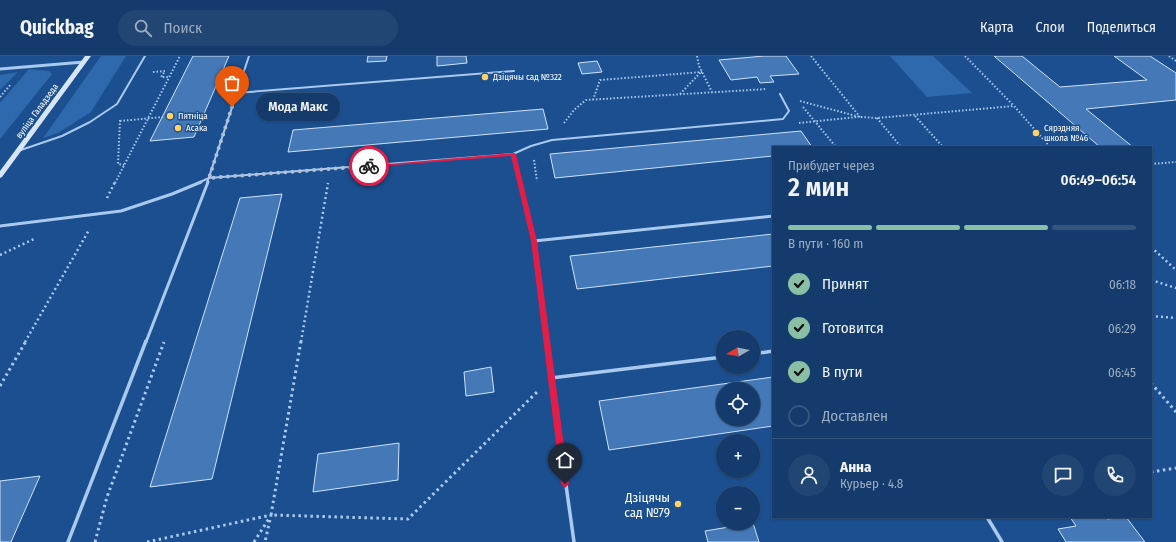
<!DOCTYPE html>
<html lang="ru">
<head>
<meta charset="utf-8">
<style>
  body { margin:0; font-family:"Fira Sans Condensed",sans-serif; background:#214673; color:#f1f3f6; height:100vh; display:flex; flex-direction:column; font-size:15px; white-space:nowrap }
  * { box-sizing:border-box; margin:0 }
  p { font-size:13px; color:#9dadc1 }
  .icon { flex:none; width:22px; height:22px; fill:none; stroke:currentColor; stroke-width:2; stroke-linecap:round; stroke-linejoin:round }
  .map { position:relative; flex:1; overflow:hidden }
  .drawer { position:absolute; left:772px; top:90px; width:380px; height:372px; display:flex; flex-direction:column; background:#143b6b; border-radius:0px; box-shadow:0 1px 3px #0004,0 0 0 1px #33557e }
  .drawer>* { flex:none }
  .needle { width:26px; rotate:261deg }
  .buttons { position:absolute; left:716px; top:274px; display:grid; gap:8px }
  .buttons a { display:grid; place-items:center; width:44px; height:44px; border-radius:50%; background:#143b6b; box-shadow:0 1px 3px #0004,0 0 0 1px #33557e; font-size:20px }
  .pin { position:absolute; display:grid; place-items:center; width:34px; height:34px; color:#fff; margin:-41px -17px; border-radius:50% 50% 50% 0; rotate:-45deg; box-shadow:0 0 4px #0007 }
  .pin .icon { rotate:45deg }
  .courier { position:absolute; display:grid; place-items:center; width:40px; height:40px; margin:-20px; border:3px solid #e11d48; border-radius:50%; background:#fff; color:#222; box-shadow:0 1px 5px #0007 }
  .bubble { position:absolute; height:28px; border-radius:14px; background:#143b6b; box-shadow:0 1px 3px #0004,0 0 0 1px #33557e; font-size:13px; font-weight:600; line-height:28px; text-align:center }
  .overview em { font-style:normal; font-weight:600 }
  .overview div { display:flex; flex-direction:column-reverse }
  .overview { display:flex; align-items:center; justify-content:space-between; height:68px; padding:0 16px }
  h1 { font-size:26px; font-weight:600; line-height:30px }
  .bar { display:grid; grid-template-columns:repeat(4,1fr); gap:6px 4px; align-content:center; height:48px; padding:0 16px }
  .bar i { height:5px; border-radius:3px; background:#33557e }
  .bar .active { background:#8abfa5 }
  .bar p { grid-column:span 4 }
  .line { display:flex; align-items:center; gap:10px; padding:0 16px; border-top:1px solid #33557e }
  .line div { flex:1 }
  .round { display:grid; place-items:center; flex:none; width:42px; height:42px; border-radius:21px; background:#214673 }
  ol { padding:0 16px; list-style:none }
  li { display:flex; align-items:center; gap:12px; height:44px }
  li p { margin-inline-start:auto }
  li .icon { padding:4px; border-radius:50%; background:#8abfa5; color:#111; stroke-width:4 }
  li:last-child { color:#9dadc1 }
  li i { width:22px; height:22px; border:2px solid #33557e; border-radius:50% }
  header { display:flex; align-items:center; gap:24px; box-sizing:border-box; height:56px; padding:0 20px; background:#143b6b; border-bottom:1px solid #33557e }
  header strong { font-size:19px }
  nav { display:flex; gap:22px; margin-inline-start:auto; font-size:14px }
  .search { width:280px; height:36px; background:#214673; display:flex; align-items:center; gap:10px; box-sizing:border-box; padding:0 14px; border-radius:22px; color:#9dadc1; font-size:15px }
  .map>svg:first-child { display:block }
</style>
</head>
<body>
<header>
<strong>Quickbag</strong>
<div class="search"><svg class="icon" aria-label="search" viewBox="0 0 24 24"><circle cx="10" cy="10" r="6"/><path d="M15 15l6 6"/></svg>Поиск</div>
<nav><a>Карта</a><a>Слои</a><a>Поделиться</a></nav>
</header>
<div class="map">
<svg width="1176" height="486" viewBox="0 0 1176 486">
  <rect width="100%" height="100%" fill="#1b4f8f"/>
  <path fill="#2e69ad" d="M101 0H126L91 56 58 77 43 82Z
    M890 0H933L972 37 927 41Z
    M29 13 49 15 52 18 0 83V47Z
    M18 16 0 34V19Z"/>
  <path fill="#4478b7" stroke="#cfe3fa" fill-rule="evenodd" d="M193 0H229L194 81 150 85Z
    M368 0H387L386 5 367 6Z
    M437 0H466L467 7 437 10Z
    M764 0H786L799 18 770 20 774 26 760 27 757 21 731 24 719 4Z
    M994 0H1022L1060 31 1147 24 1114 0H1150L1176 17V44L1086 53 1133 91H1100Z
    M597 5 602 16 582 18 578 7Z
    M543 53 548 73 288 96 293 74Z
    M801 75 812 91H773V100L555 122 550 98Z
    M282 138 212 423 150 431 240 142Z
    M773 178V210L577 233 570 200Z
    M491 311 494 336 466 340 464 316Z
    M773 321V370L609 394 599 345ZM723 333H753V363H723Z
    M399 387 398 424 313 436 318 398Z
    M40 420 11 486H0V425Z
    M1070 461H1106L1107 463 1126 461 1145 486H1066L1058 473 1076 470Z
    M753 467 759 486H708L705 475Z"/>
  <g fill="none" stroke-linecap="round" stroke-linejoin="round">
    <path stroke="#a9c9ee" stroke-width="2" stroke-dasharray="1.5 2" stroke-linecap="butt" d="M697 0 699 10 712 36
      M811 0 860 61
      M965 0 1014 50
      M1169 0 1176 5
      M153 16 165 15 161 21H169
      M680 38 701 16
      M0 41 11 28
      M593 44 600 24 702 16
      M800 45 860 61 877 62 1014 50 1050 91
      M803 51 836 91
      M915 60 943 91
      M877 62 901 91
      M120 64 118 108 124 109
      M120 65 163 61
      M564 67 574 54 586 44 767 33
      M799 67 857 61
      M534 104 537 125
      M1151 108 1176 106
      M115 127 180 0"/>
    <path stroke="#a9c9ee" stroke-width="2.5" stroke-dasharray="2 3" stroke-linecap="butt" d="M107 142 115 126
      M1151 191 1176 214
      M0 199 34 183
      M1151 224 1176 232
      M1151 260 1176 262
      M25 286 89 174
      M301 286 328 127"/>
    <path stroke="#a9c9ee" stroke-width="3" stroke-dasharray="2.5 3.5" stroke-linecap="butt" d="M301 285 271 459 408 463 538 335
      M1151 327 1176 356
      M0 330 26 285
      M1151 416 1176 412
      M95 486 107 441 164 286
      M147 486 271 459 265 486
      M254 486 270 461"/>
    <path stroke="#a9c9ee" stroke-width="2" d="M236 37 514 15
      M18 95 62 80 90 66 117 48 145 0
      M513 98 520 127
      M198 127 209 122 513 98 531 90 552 84 783 63 789 55 780 38
      M207 127 249 0"/>
    <path stroke="#a9c9ee" stroke-width="3" d="M520 126 534 185 546 286
      M0 170 121 155 172 138 201 126
      M534 185 773 160
      M146 286 208 126"/>
    <path stroke="#a9c9ee" stroke-width="3.5" d="M546 285 551 322 723 301
      M753 298 773 295
      M551 322 574 486
      M987 461 1002 486
      M68 486 146 285"/>
    <path stroke="#a9c9ee" stroke-width="3" d="M0 13 84 6"/>
    <path fill="#d6e6fa" fill-rule="evenodd" d="M85 0H91L2 121 0 122V115Z"/>
  </g>
  <path fill="#e11d48" d="M514 97 516 98 537 185 569 428 565 432 561 428 531 185 511 100 369 111 366 110Z"/>
  <g fill="none" stroke-linecap="round" stroke-linejoin="round">
    <path stroke="#afc1d8" stroke-width="4" stroke-dasharray="0 7.2" d="M232 51 209 122 369 110"/>
  </g>
  <g fill="#ffd166" stroke="#1b4f8f" stroke-width="1.5">
    <circle cx="485" cy="21" r="4"/>
    <circle cx="170" cy="60" r="4"/>
    <circle cx="178" cy="72" r="4"/>
    <circle cx="1036" cy="77" r="4"/>
    <circle cx="678" cy="448" r="4"/>
  </g>
  <g text-anchor="middle" dominant-baseline="central" stroke-width="3" stroke-linejoin="round" paint-order="stroke">
    <g font-size="9" fill="#fff" stroke="#1b4f8f" text-anchor="start">
      <text x="493" y="21">Дзіцячы сад №322</text>
      <text x="178" y="60">Пятніца</text>
      <text x="186" y="72">Асака</text>
      <text x="1044" y="72">Сярэдняя<tspan x="1044" dy="10">школа №46</tspan></text>
    </g>
    <g font-size="9" fill="#fff" stroke="#1b4f8f">
      <text transform="translate(37 55) rotate(-54)">вуліца Галадзеда</text>
    </g>
    <g font-size="13" fill="#fff" stroke="#1b4f8f" text-anchor="end">
      <text x="670" y="441">Дзіцячы<tspan x="670" dy="15">сад №79</tspan></text>
    </g>
  </g>
</svg>
<div class="buttons">
<a><svg class="needle" viewBox="-14 -14 28 28"><path d="M0-13l5 13h-10z" fill="#e53935"/><path d="M0 13l5-13h-10z" fill="#9dadc1"/></svg></a>
<a><svg class="icon" aria-label="locate" viewBox="0 0 24 24"><circle cx="12" cy="12" r="6"/><path d="M12 2v4M12 18v4M2 12h4M18 12h4"/></svg></a>
<a>+</a>
<a>−</a>
</div>
<div class="pin" style="left:232px;top:51px;background:#ea580c"><svg class="icon" aria-label="bag" viewBox="0 0 24 24"><path d="M5 8h14l-1 12H6zM9 8a3 3 0 0 1 6 0"/></svg></div>
<div class="pin" style="left:565px;top:428px;background:#1f2937"><svg class="icon" aria-label="home" viewBox="0 0 24 24"><path d="M3 11l9-7 9 7M6 9v11h12V9"/></svg></div>
<div class="courier" style="left:369px;top:110px"><svg class="icon" aria-label="bike" viewBox="0 0 24 24"><circle cx="6" cy="16" r="4"/><circle cx="18" cy="16" r="4"/><path d="M6 16l4-8h5l3 8M10 8l3 8H6M13 5h3"/></svg></div>
<div class="bubble" style="left:256px;top:37px;width:84px">Мода Макс</div>
<section class="drawer">
<div class="overview"><div><h1>2 мин</h1><p>Прибудет через</p></div><em>06:49–06:54</em></div>
<div class="bar"><i class="active"></i><i class="active"></i><i class="active"></i><i></i><p>В пути · 160 m</p></div>
<ol>
<li><svg class="icon" aria-label="check" viewBox="0 0 24 24"><path d="M5 12l5 5 9-10"/></svg>Принят<p>06:18</p></li>
<li><svg class="icon" aria-label="check" viewBox="0 0 24 24"><path d="M5 12l5 5 9-10"/></svg>Готовится<p>06:29</p></li>
<li><svg class="icon" aria-label="check" viewBox="0 0 24 24"><path d="M5 12l5 5 9-10"/></svg>В пути<p>06:45</p></li>
<li><i></i>Доставлен</li>
</ol>
<div class="line" style="height:72px"><a class="round"><svg class="icon" aria-label="person" viewBox="0 0 24 24"><circle cx="12" cy="8" r="4"/><path d="M4 21q1-7 8-7t8 7"/></svg></a><div><b>Анна</b><p>Курьер · 4.8</p></div><a class="round"><svg class="icon" aria-label="chat" viewBox="0 0 24 24"><path d="M4 5h16v11H9l-5 4z"/></svg></a><a class="round"><svg class="icon" aria-label="phone" viewBox="0 0 24 24"><path d="M5 4h4l2 5-3 2q2 4 5 5l2-3 5 2v4C11 20 4 13 5 4z"/></svg></a></div>
</section>
</div>
</body>
</html>
